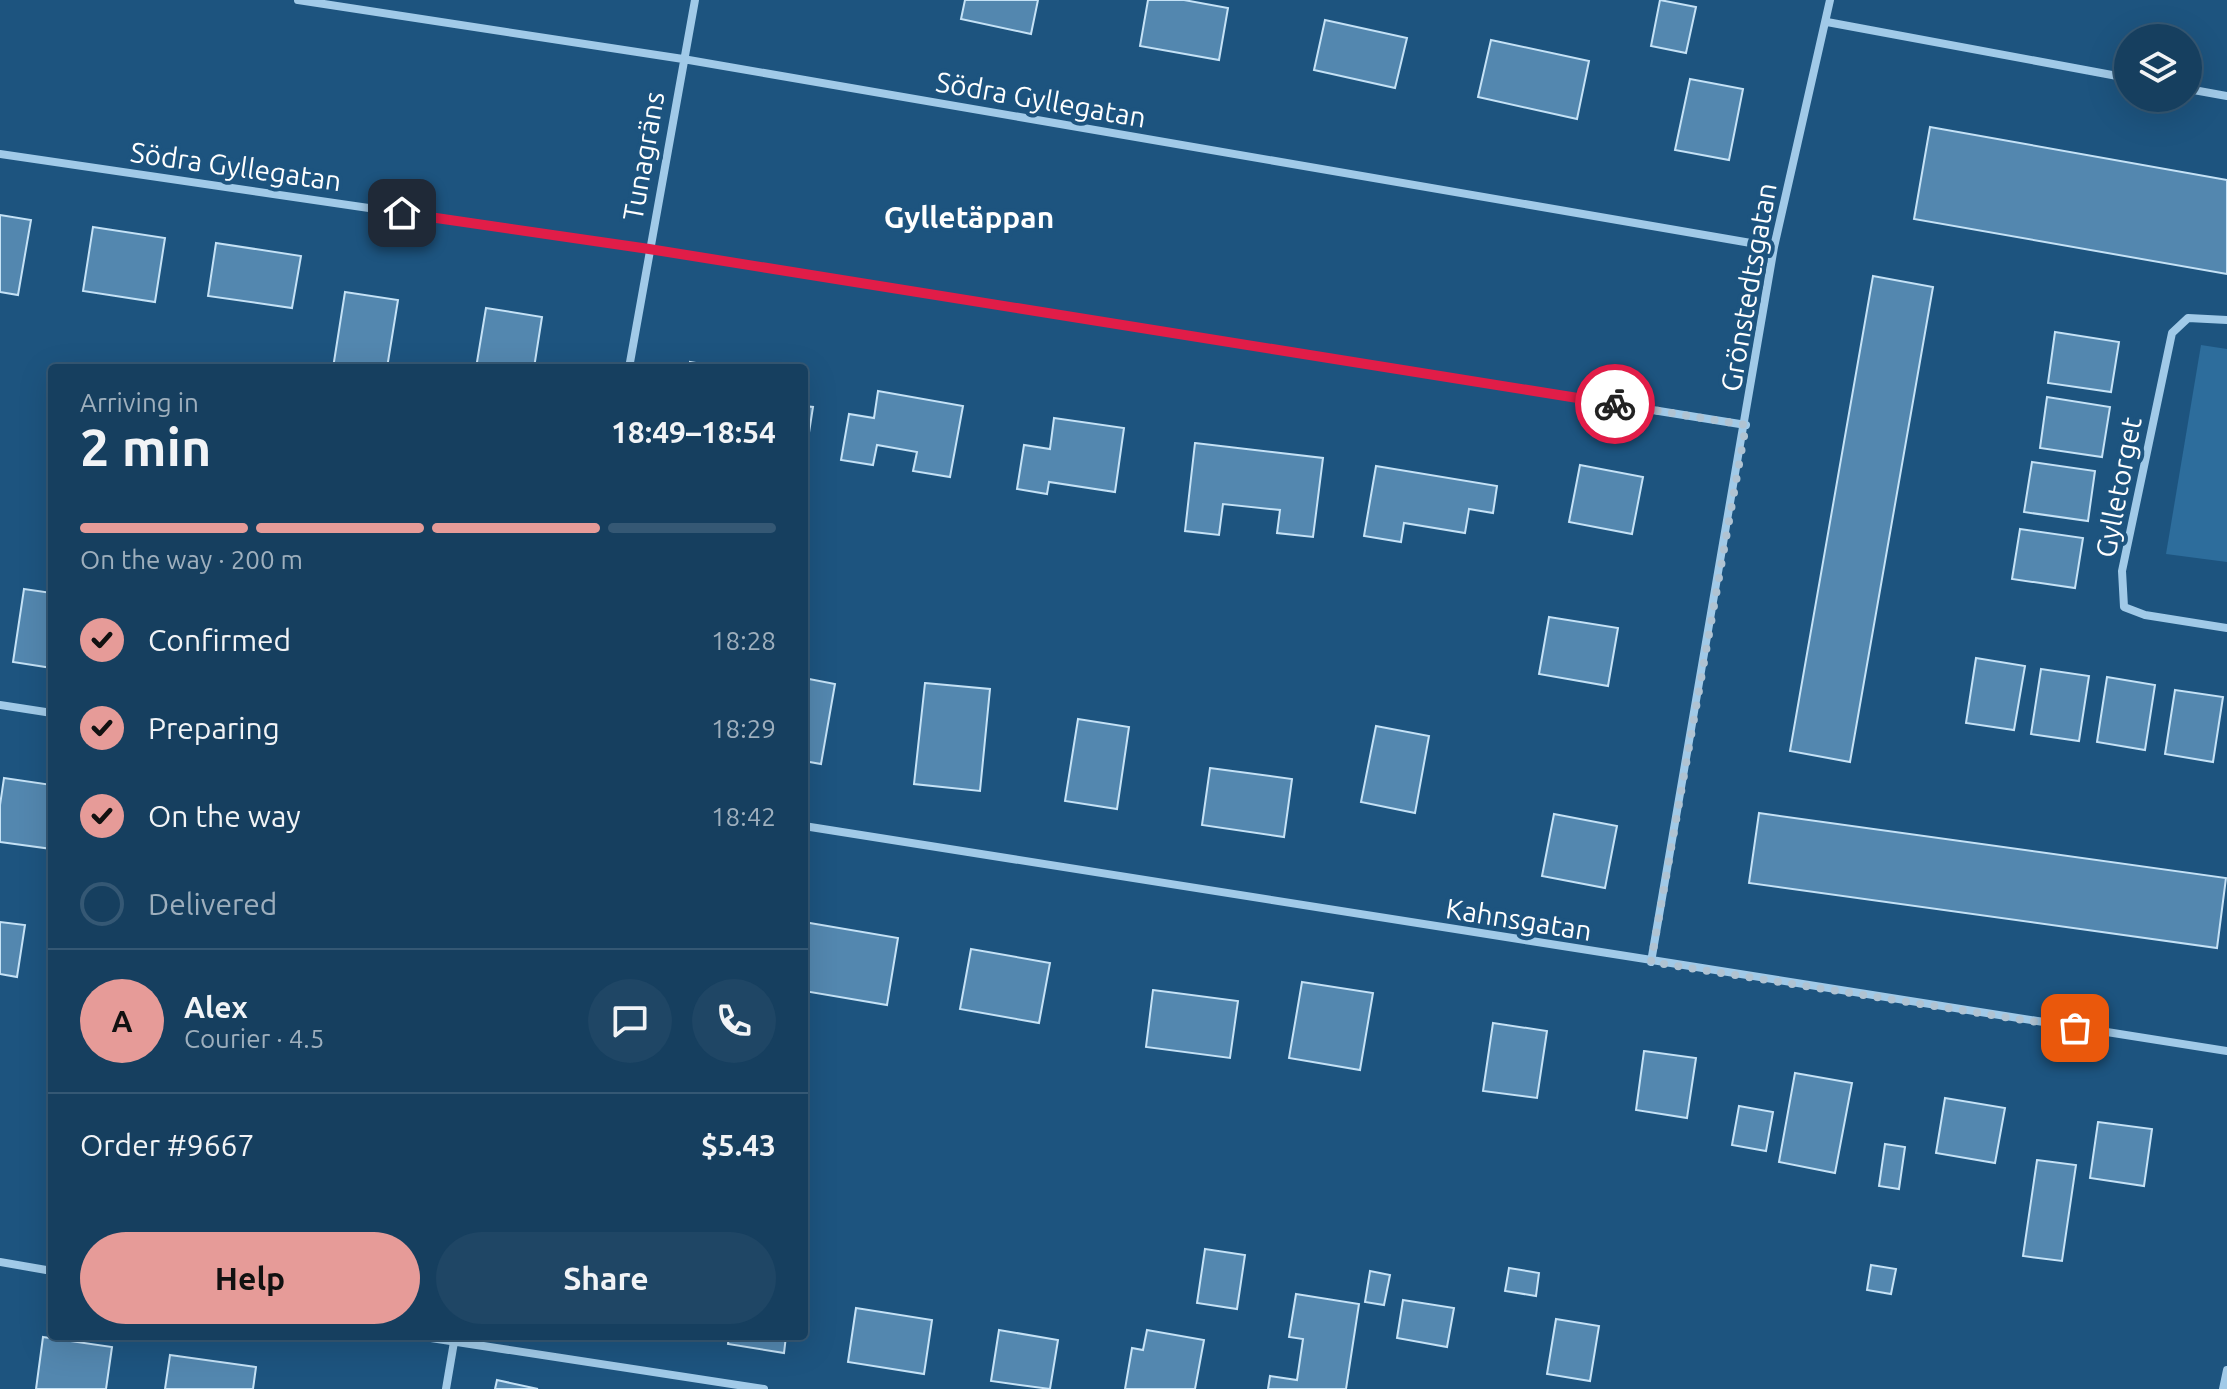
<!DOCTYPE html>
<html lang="en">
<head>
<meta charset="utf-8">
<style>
  body { margin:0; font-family:Ubuntu,sans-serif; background:#1f4665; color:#f1f3f6; height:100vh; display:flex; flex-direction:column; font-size:30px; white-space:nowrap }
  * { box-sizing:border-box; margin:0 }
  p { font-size:26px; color:#9eafbd }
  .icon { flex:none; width:44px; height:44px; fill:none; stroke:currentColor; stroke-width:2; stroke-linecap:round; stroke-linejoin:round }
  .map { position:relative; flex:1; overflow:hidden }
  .sheet { position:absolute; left:48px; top:364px; width:760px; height:976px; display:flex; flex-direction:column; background:#163f5f; border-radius:8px; box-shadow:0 8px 32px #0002,0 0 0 2px #355874 }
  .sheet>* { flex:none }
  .tools { position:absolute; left:2114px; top:24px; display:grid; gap:16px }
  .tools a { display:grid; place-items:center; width:88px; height:88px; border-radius:50%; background:#163f5f; box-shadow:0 8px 32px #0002,0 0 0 2px #355874; font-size:40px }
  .pin { position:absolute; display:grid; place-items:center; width:68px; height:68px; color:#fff; margin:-34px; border-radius:16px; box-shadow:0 4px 12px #0006 }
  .courier { position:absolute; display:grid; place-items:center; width:80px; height:80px; margin:-40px; border:6px solid #e11d48; border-radius:50%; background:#fff; color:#222; box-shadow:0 2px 10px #0007 }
  .summary em { font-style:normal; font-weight:700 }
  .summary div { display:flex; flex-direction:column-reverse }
  .summary { display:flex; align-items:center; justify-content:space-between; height:136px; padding:0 32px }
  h1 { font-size:52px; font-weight:700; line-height:60px }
  .bar { display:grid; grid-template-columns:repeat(4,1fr); gap:12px 8px; align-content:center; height:96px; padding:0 32px }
  .bar i { height:10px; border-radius:6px; background:#355874 }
  .bar .on { background:#e69b98 }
  .bar p { grid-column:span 4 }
  .line { display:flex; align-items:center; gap:20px; padding:0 32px; border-top:2px solid #355874 }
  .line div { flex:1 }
  .round { display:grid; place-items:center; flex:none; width:84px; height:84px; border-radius:42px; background:#1f4665 }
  ol { padding:0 32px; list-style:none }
  li { display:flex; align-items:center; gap:24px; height:88px }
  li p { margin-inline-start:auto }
  li .icon { padding:8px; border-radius:50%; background:#e69b98; color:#111; stroke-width:4 }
  li:last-child { color:#9eafbd }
  li i { width:44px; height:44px; border:4px solid #355874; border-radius:50% }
  .button { display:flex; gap:16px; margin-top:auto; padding:16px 32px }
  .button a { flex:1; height:92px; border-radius:48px; background:#e69b98; color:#111; font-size:32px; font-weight:700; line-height:92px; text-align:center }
  .button a+a { background:#1f4665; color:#f1f3f6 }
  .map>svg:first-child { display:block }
</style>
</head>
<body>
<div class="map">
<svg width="2227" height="1389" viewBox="0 0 2227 1389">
  <rect width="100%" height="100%" fill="#1d547f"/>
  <path fill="#2d6d9c" d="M2201 345 2227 349V562L2166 554Z"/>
  <path fill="#5387af" stroke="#c5e2f6" stroke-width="2" d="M965 0H1038L1031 34 961 19Z
    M1148 0H1184L1228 8 1219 60 1140 46Z
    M1660 0 1696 7 1686 53 1651 46Z
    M1325 20 1407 38 1395 88 1314 70Z
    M1491 40 1589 61 1577 119 1478 97Z
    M1690 79 1743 89 1729 160 1675 150Z
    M1930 127 2227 180V274L1914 219Z
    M0 215 31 220 18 295 0 292Z
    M93 227 165 238 155 302 83 291Z
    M216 243 301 256 292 308 208 296Z
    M1873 276 1933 287 1850 762 1790 751Z
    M345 292 398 300 387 368H333Z
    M486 308 542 317 534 368H476Z
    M2055 332 2119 342 2111 392 2048 383Z
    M690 362 726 368H690Z
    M878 391 963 406 950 477 913 471 917 452 877 445 873 465 841 460 849 414 874 418Z
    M2047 397 2110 407 2102 457 2040 448Z
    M804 406 813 407 806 452 804 451Z
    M1054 418 1124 428 1115 492 1049 482 1047 494 1017 489 1024 445 1050 449Z
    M1195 443 1323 458 1313 537 1277 533 1280 510 1223 504 1219 535 1185 531Z
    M2032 462 2095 471 2088 521 2024 512Z
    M1580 465 1643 477 1632 534 1569 522Z
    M1376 466 1497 486 1493 513 1469 509 1465 533 1404 523 1401 542 1364 536Z
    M2020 529 2083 538 2075 588 2012 579Z
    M24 589 52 593V668L13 662Z
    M1549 617 1618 628 1608 686 1539 674Z
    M1976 658 2025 666 2014 730 1966 723Z
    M2041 669 2089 676 2079 741 2031 734Z
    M2107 677 2155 685 2145 750 2097 742Z
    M804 678 835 684 821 764 804 761Z
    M925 683 990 689 980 791 914 784Z
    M2175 690 2223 697 2213 762 2165 754Z
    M1078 719 1129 727 1117 809 1065 801Z
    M1376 726 1429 736 1415 813 1361 802Z
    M1210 768 1292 779 1284 837 1202 825Z
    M4 778 52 785V849L0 842V805Z
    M1759 813 2226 878 2217 948 1749 883Z
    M1554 814 1617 826 1605 888 1542 876Z
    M0 922 25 925 17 977 0 974Z
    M804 922 898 938 887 1005 804 991Z
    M971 949 1050 963 1039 1023 960 1009Z
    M1302 982 1373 993 1360 1070 1289 1058Z
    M1153 990 1238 1001 1230 1058 1146 1047Z
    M1493 1023 1547 1031 1537 1098 1483 1091Z
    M1644 1051 1696 1058 1687 1118 1636 1110Z
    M1795 1073 1852 1083 1835 1173 1779 1162Z
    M1945 1098 2005 1108 1995 1163 1936 1153Z
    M1739 1106 1773 1112 1766 1151 1732 1145Z
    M2098 1122 2152 1129 2144 1186 2090 1178Z
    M1885 1144 1905 1147 1899 1189 1879 1186Z
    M2037 1160 2076 1165 2062 1261 2023 1256Z
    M1205 1249 1245 1255 1237 1309 1197 1303Z
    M1871 1265 1896 1269 1891 1294 1867 1290Z
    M1509 1268 1539 1273 1536 1296 1505 1291Z
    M1370 1271 1390 1275 1384 1305 1365 1302Z
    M1296 1294 1359 1304 1346 1389H1268L1270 1376 1297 1380 1303 1339 1289 1337Z
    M1403 1300 1454 1308 1447 1347 1397 1338Z
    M856 1308 932 1320 924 1374 848 1362Z
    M1556 1319 1599 1326 1590 1381 1547 1374Z
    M999 1330 1058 1340 1050 1389 991 1381Z
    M1147 1330 1204 1340 1195 1389H1125L1132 1348 1143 1350Z
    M729 1336H786L784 1353 728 1344Z
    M43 1337 112 1347 106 1389H36Z
    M170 1355 256 1367 253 1389H165Z
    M497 1380 538 1389H495Z"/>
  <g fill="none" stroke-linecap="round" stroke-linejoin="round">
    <path stroke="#a1cae8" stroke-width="8" d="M298 0 683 59 1774 247
      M1827 22 2128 78
      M2188 89 2227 96
      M0 154 649 249 1746 425
      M2227 320 2188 318 2172 333 2122 571 2124 607 2145 615 2227 628
      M629 368 695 0
      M0 705 52 713
      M804 826 2227 1051
      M1651 962 1774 247 1830 0
      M0 1262 52 1271
      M418 1336 764 1389
      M446 1389 455 1336
      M2223 1389 2227 1370"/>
  </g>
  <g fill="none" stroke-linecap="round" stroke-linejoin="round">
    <path stroke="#b0c3d2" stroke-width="8" stroke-dasharray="0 14.4" d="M1615 404 1746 425 1651 962 2075 1028"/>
    <path stroke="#e11d48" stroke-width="10" d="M402 213 649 249 1615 404"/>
  </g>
  <g text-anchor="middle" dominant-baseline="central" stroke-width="8" stroke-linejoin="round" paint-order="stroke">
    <g font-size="28" fill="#fff" stroke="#1d547f">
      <text transform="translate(1041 99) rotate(10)">Södra Gyllegatan</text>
      <text transform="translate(643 156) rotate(-80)">Tunagräns</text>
      <text transform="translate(236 166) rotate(8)">Södra Gyllegatan</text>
      <text transform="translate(1748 287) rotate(-80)">Grönstedtsgatan</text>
      <text transform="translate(2118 487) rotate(-79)">Gylletorget</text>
      <text transform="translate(1519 919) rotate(9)">Kahnsgatan</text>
    </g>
    <g font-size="30" font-weight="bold" fill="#fff" stroke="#1d547f">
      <text x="969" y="217">Gylletäppan</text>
    </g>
  </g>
</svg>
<div class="tools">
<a><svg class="icon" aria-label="layers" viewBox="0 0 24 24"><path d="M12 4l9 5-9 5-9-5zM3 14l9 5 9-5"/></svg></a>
</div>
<div class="pin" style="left:2075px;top:1028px;background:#ea580c"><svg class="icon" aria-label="bag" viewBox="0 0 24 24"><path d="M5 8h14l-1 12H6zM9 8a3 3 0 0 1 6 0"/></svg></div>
<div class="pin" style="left:402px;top:213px;background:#1f2937"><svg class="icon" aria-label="home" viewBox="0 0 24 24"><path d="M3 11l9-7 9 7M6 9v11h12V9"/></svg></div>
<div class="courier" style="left:1615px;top:404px"><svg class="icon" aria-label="bike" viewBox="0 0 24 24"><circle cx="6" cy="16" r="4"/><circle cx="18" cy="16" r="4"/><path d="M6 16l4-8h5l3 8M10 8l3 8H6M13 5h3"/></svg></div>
<section class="sheet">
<div class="summary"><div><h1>2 min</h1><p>Arriving in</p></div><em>18:49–18:54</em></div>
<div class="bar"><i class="on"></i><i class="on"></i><i class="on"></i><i></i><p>On the way · 200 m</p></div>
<ol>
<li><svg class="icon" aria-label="check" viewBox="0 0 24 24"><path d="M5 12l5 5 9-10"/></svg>Confirmed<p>18:28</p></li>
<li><svg class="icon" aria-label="check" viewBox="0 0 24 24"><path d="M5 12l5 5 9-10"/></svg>Preparing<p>18:29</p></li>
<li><svg class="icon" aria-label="check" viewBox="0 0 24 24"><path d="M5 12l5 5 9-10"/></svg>On the way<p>18:42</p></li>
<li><i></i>Delivered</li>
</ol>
<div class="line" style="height:144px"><b class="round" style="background:#e69b98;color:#111">A</b><div><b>Alex</b><p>Courier · 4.5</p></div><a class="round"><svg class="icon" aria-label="chat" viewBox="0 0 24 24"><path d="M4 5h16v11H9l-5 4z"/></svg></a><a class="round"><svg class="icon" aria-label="phone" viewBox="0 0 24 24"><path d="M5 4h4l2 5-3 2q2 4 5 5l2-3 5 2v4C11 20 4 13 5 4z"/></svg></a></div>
<div class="line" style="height:104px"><div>Order #9667</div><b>$5.43</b></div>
<div class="button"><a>Help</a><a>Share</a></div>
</section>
</div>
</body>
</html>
